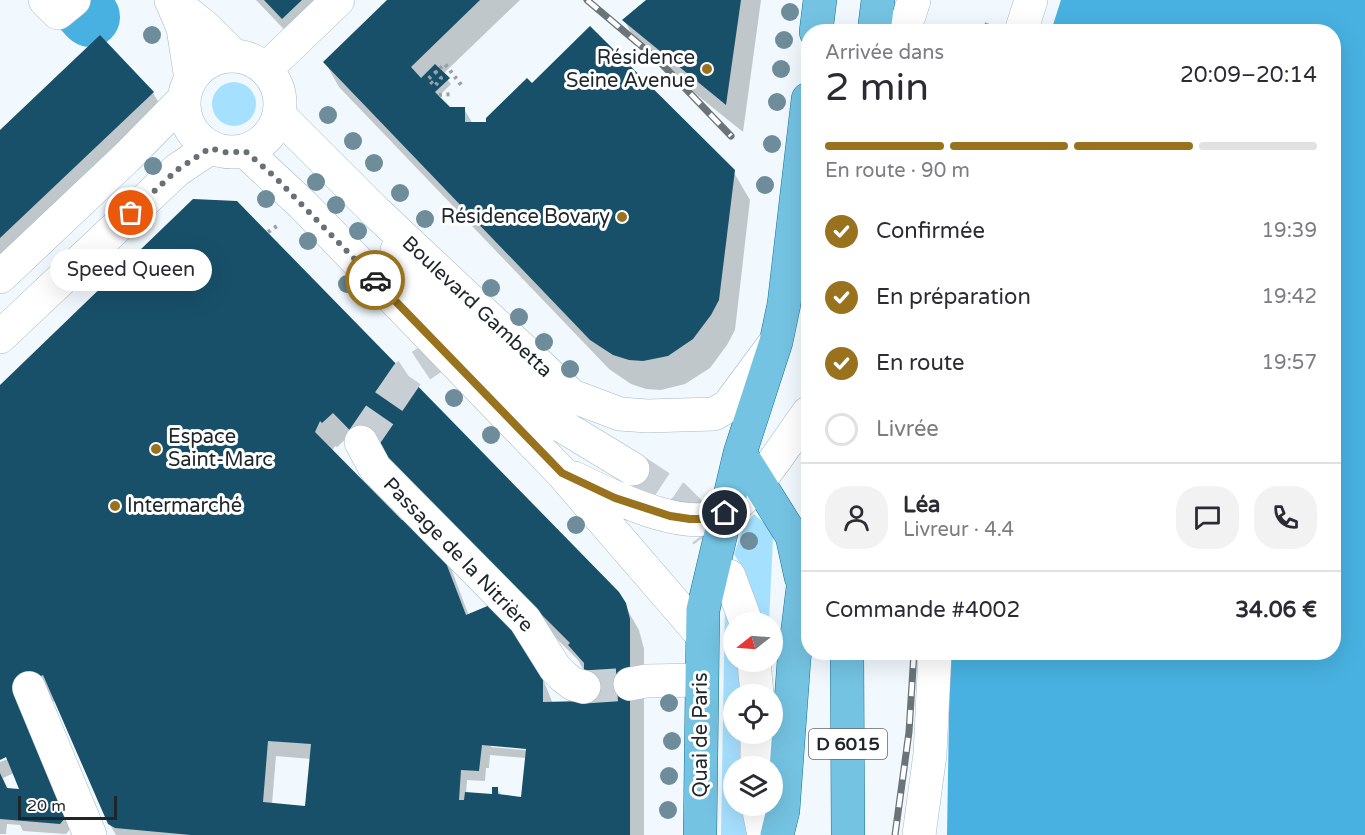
<!DOCTYPE html>
<html lang="fr">
<head>
<meta charset="utf-8">
<style>
  body { margin:0; font-family:"Varela Round",sans-serif; background:#f2f2f3; color:#2b2b33; height:100vh; display:flex; flex-direction:column; font-size:22px; white-space:nowrap }
  * { box-sizing:border-box; margin:0 }
  p { font-size:20px; color:#7c7c81 }
  .icon { flex:none; width:33px; height:33px; fill:none; stroke:currentColor; stroke-width:2; stroke-linecap:round; stroke-linejoin:round }
  .map { position:relative; flex:1; overflow:hidden }
  .side { position:absolute; left:801px; top:24px; width:540px; height:636px; display:flex; flex-direction:column; background:#fff; border-radius:24px; box-shadow:0 6px 24px #0002 }
  .side>* { flex:none }
  .needle { width:39px; rotate:253deg }
  .tools { position:absolute; left:723px; top:612px; display:grid; gap:12px }
  .tools a { display:grid; place-items:center; width:60px; height:60px; border-radius:50%; background:#fff; box-shadow:0 6px 24px #0002; font-size:30px }
  .scale { position:absolute; left:18px; bottom:15px; width:99px; box-sizing:border-box; padding-left:6px; border:3px solid #1d262a; border-top:0; font-size:16px; line-height:21px; white-space:nowrap; color:#1d262a; -webkit-text-stroke:4px #fff; paint-order:stroke }
  .pin { position:absolute; display:grid; place-items:center; width:51px; height:51px; color:#fff; margin:-26px; border:3px solid #fff; border-radius:50%; box-shadow:0 2px 6px #0007 }
  .courier { position:absolute; display:grid; place-items:center; width:60px; height:60px; margin:-30px; border:4px solid #99721e; border-radius:50%; background:#fff; color:#222; box-shadow:0 2px 8px #0007 }
  .bubble { position:absolute; height:42px; border-radius:21px; background:#fff; box-shadow:0 6px 24px #0002; font-size:20px; font-weight:600; line-height:42px; text-align:center }
  .headline em { font-style:normal; font-weight:600 }
  .headline div { display:flex; flex-direction:column-reverse }
  .headline { display:flex; align-items:center; justify-content:space-between; height:102px; padding:0 24px }
  h1 { font-size:39px; font-weight:600; line-height:45px }
  .bar { display:grid; grid-template-columns:repeat(4,1fr); gap:9px 6px; align-content:center; height:72px; padding:0 24px }
  .bar i { height:8px; border-radius:4px; background:#e1e1e2 }
  .bar .on { background:#99721e }
  .bar p { grid-column:span 4 }
  .line { display:flex; align-items:center; gap:15px; padding:0 24px; border-top:2px solid #e1e1e2 }
  .line div { flex:1 }
  .round { display:grid; place-items:center; flex:none; width:63px; height:63px; border-radius:24px; background:#f2f2f3 }
  ol { padding:0 24px; list-style:none }
  li { display:flex; align-items:center; gap:18px; height:66px }
  li p { margin-inline-start:auto }
  li .icon { padding:6px; border-radius:50%; background:#99721e; color:#fff; stroke-width:4 }
  li:last-child { color:#7c7c81 }
  li i { width:33px; height:33px; border:3px solid #e1e1e2; border-radius:50% }
  .map>svg:first-child { display:block }
</style>
</head>
<body>
<div class="map">
<svg width="1365" height="835" viewBox="0 0 1365 835">
  <rect width="100%" height="100%" fill="#f1f9fe"/>
  <path fill="#a6e0ff" d="M212 104a22 22 0 1 1 44 0a22 22 0 1 1-44 0Z
    M754 514 764 523 773 537 769 622H762L745 572 734 554 744 526Z
    M725 601 733 624 734 662H743L747 694H734V734H747V766H734V806H747V835H721Z"/>
  <path fill="#48b1e1" d="M1061 0H1365V835H947L950 653 1334 652V32L1051 31Z"/>
  <path fill="#0003" fill-rule="evenodd" d="M256 0H341L297 43Z
    M389 0H520L443 74 451 84 438 97 449 109H464L473 124H488L532 85 733 171 750 200 735 330 727 345 710 368 685 384 661 390 646 389 631 384 609 369 339 87 325 62Z
    M649 0H761L743 132 640 49 624 20Z
    M153 93 162 108 0 262V132Z
    M194 201 624 604 639 630 644 649V835H116L109 823 55 701 28 714 71 828 66 834 23 831 20 825 7 824 6 834H0V762L8 759V755L0 759V387ZM348 437 498 604 469 616 449 563 401 521 332 451 335 446 337 447ZM507 589 578 660 584 671 586 703 553 704ZM491 744 533 748V751L491 747ZM490 755 526 758 523 801 502 796 497 789 493 796 466 794 467 780 485 781 486 768H489ZM276 756 311 759 306 808 272 804ZM14 773 21 790H8L3 778Z"/>
  <g fill="none" stroke-linecap="round" stroke-linejoin="round">
    <path stroke="#48b1e1" stroke-width="60" d="M74 0 90 17"/>
  </g>
  <path fill="#18506a" fill-rule="evenodd" d="M264 0H302L282 19Z
    M387 0H480L411 67 421 78 435 64 450 78 435 92 450 107H465V122H486V118L527 78 532 83 590 26 735 170 719 300 711 315 693 339 668 356 643 361 629 360 613 355 590 340 323 62Z
    M646 0H741L726 105 622 20Z
    M100 35 154 92 0 238V130Z
    M193 199 237 201 619 592 626 603 630 619V835H191L115 828 108 824 43 675 16 688 66 817 60 824 0 819V773L7 788 19 789 6 757 0 760V385ZM333 413 378 459 417 521 402 520 315 432 320 421 322 423ZM438 542 491 564 570 643 568 645 584 663V701L543 702V679L522 628 497 602 466 615ZM268 741 311 744 305 806 263 802ZM482 745 526 749 521 797 498 794V787H492V794L465 792 464 800H459L461 770 479 771Z"/>
  <g fill="none" stroke-linecap="round" stroke-linejoin="round">
    <path stroke="#c7cfd4" stroke-width="33" stroke-dasharray="33 16" stroke-linecap="butt" d="M361 442 407 375 443 351
      M633 469 674 496 693 515 707 535
      M584 687 630 684"/>
    <defs>
      <path id="minor" d="M45 0 58 13 74 0
        M171 0 205 27 233 55
        M171 0 183 28 191 79
        M900 32 909 16 914 0
        M1021 32 1031 0
        M184 104a48 48 0 1 1 96 0a48 48 0 1 1-96 0Z
        M266 69 338 0
        M280 116 376 212 572 396 620 414 647 416 714 414 728 406 774 344
        M245 151 303 205 562 473 701 634
        M397 250 434 304 562 426 633 469
        M0 277 126 158 184 99
        M0 337 177 170 210 148
        M361 442 375 468 525 620 555 668 564 677 573 684 584 687
        M574 478C610 495 689 537 727 512 755 494 787 442 808 413
        M729 576 746 622
        M754 662 757 694
        M630 684 646 681 701 680
        M29 688 90 835
        M757 766V734
        M758 806 764 835
        M919 835 930 754 935 652"/>
      <path id="major" d="M816 32 820 0
        M874 32 878 0
        M740 453 792 536 801 577
        M847 652 848 835
        M700 835 703 610 740 453 776 342 784 304 808 99
        M777 835 783 811 794 660 808 546"/>
    </defs>
    <use href="#minor" stroke="#a4b9c5" stroke-width="34"/>
    <use href="#major" stroke="#197295" stroke-width="34"/>
    <path stroke="#98a1a5" stroke-width="4" stroke-dasharray="3 4.5" stroke-linecap="butt" d="M984 32 987 23
      M435 71 441 78 435 86 428 79 445 64 462 86
      M439 95 453 94
      M268 232 277 226"/>
    <use href="#minor" stroke="#fff" stroke-width="33"/>
    <use href="#major" stroke="#74c3e2" stroke-width="33"/>
    <defs>
      <path id="rail" d="M587 0 658 60 731 136
        M895 835 909 732 914 652"/>
    </defs>
    <use href="#rail" stroke="#6b7478" stroke-width="7"/>
    <use href="#rail" stroke="#fff" stroke-width="4.5" stroke-dasharray="14" stroke-linecap="butt"/>
  </g>
  <g fill="#6e8c99">
    <circle cx="790" cy="12" r="9"/>
    <circle cx="152" cy="35" r="9"/>
    <circle cx="784" cy="40" r="9"/>
    <circle cx="781" cy="69" r="9"/>
    <circle cx="777" cy="102" r="9"/>
    <circle cx="328" cy="115" r="9"/>
    <circle cx="353" cy="141" r="9"/>
    <circle cx="772" cy="144" r="9"/>
    <circle cx="374" cy="163" r="9"/>
    <circle cx="153" cy="166" r="9"/>
    <circle cx="316" cy="182" r="9"/>
    <circle cx="765" cy="185" r="9"/>
    <circle cx="400" cy="193" r="9"/>
    <circle cx="266" cy="199" r="9"/>
    <circle cx="336" cy="205" r="9"/>
    <circle cx="425" cy="219" r="9"/>
    <circle cx="358" cy="231" r="9"/>
    <circle cx="308" cy="241" r="9"/>
    <circle cx="347" cy="284" r="9"/>
    <circle cx="491" cy="288" r="9"/>
    <circle cx="519" cy="317" r="9"/>
    <circle cx="544" cy="342" r="9"/>
    <circle cx="570" cy="369" r="9"/>
    <circle cx="454" cy="398" r="9"/>
    <circle cx="491" cy="435" r="9"/>
    <circle cx="576" cy="525" r="9"/>
    <circle cx="749" cy="541" r="9"/>
    <circle cx="669" cy="703" r="9"/>
    <circle cx="672" cy="741" r="9"/>
    <circle cx="669" cy="776" r="9"/>
    <circle cx="668" cy="810" r="9"/>
  </g>
  <g fill="none" stroke-linecap="round" stroke-linejoin="round">
    <path stroke="#677074" stroke-width="6" stroke-dasharray="0 10.8" d="M131 213 177 170 210 148 228 153 245 151 275 177 375 280"/>
    <path stroke="#99721e" stroke-width="8" d="M375 280 562 473 615 498 670 516 690 519H708L725 513"/>
  </g>
  <g fill="#99721e" stroke="#fff" stroke-width="2">
    <circle cx="707" cy="69" r="6"/>
    <circle cx="622" cy="217" r="6"/>
    <circle cx="156" cy="449" r="6"/>
    <circle cx="115" cy="506" r="6"/>
  </g>
  <g text-anchor="middle" dominant-baseline="central" stroke-width="6" stroke-linejoin="round" paint-order="stroke">
    <rect fill="#fff" stroke="#61676a" stroke-width="1.5" x="809" y="729" width="78" height="30" rx="4.5"/>
    <g font-size="18" font-weight="bold" fill="#1d262a">
      <text x="848" y="744">D 6015</text>
    </g>
    <g font-size="20" fill="#1d262a" stroke="#fff" text-anchor="end">
      <text x="695" y="58">Résidence<tspan x="695" dy="23">Seine Avenue</tspan></text>
      <text x="610" y="217">Résidence Bovary</text>
      <text x="168" y="437" text-anchor="start">Espace<tspan x="168" dy="23">Saint-Marc</tspan></text>
      <text x="127" y="506" text-anchor="start">Intermarché</text>
    </g>
    <g font-size="20" fill="#1d262a" stroke="#fff">
      <text transform="translate(477 307) rotate(43)">Boulevard Gambetta</text>
      <text transform="translate(458 555) rotate(46)">Passage de la Nitrière</text>
      <text transform="translate(701 735) rotate(-90)">Quai de Paris</text>
    </g>
  </g>
</svg>
<div class="tools">
<a><svg class="needle" viewBox="-14 -14 28 28"><path d="M0-13l5 13h-10z" fill="#e53935"/><path d="M0 13l5-13h-10z" fill="#7c7c81"/></svg></a>
<a><svg class="icon" aria-label="locate" viewBox="0 0 24 24"><circle cx="12" cy="12" r="6"/><path d="M12 2v4M12 18v4M2 12h4M18 12h4"/></svg></a>
<a><svg class="icon" aria-label="layers" viewBox="0 0 24 24"><path d="M12 4l9 5-9 5-9-5zM3 14l9 5 9-5"/></svg></a>
</div>
<div class="scale">20 m</div>
<div class="pin" style="left:131px;top:213px;background:#ea580c"><svg class="icon" aria-label="bag" viewBox="0 0 24 24"><path d="M5 8h14l-1 12H6zM9 8a3 3 0 0 1 6 0"/></svg></div>
<div class="pin" style="left:725px;top:513px;background:#1f2937"><svg class="icon" aria-label="home" viewBox="0 0 24 24"><path d="M3 11l9-7 9 7M6 9v11h12V9"/></svg></div>
<div class="courier" style="left:375px;top:280px"><svg class="icon" aria-label="car" viewBox="0 0 24 24"><path d="M5 17H2v-5l4-1 3-4h7l3 4 3 1v5h-3M9 17h6M6 11h13"/><circle cx="7" cy="17" r="2"/><circle cx="17" cy="17" r="2"/></svg></div>
<div class="bubble" style="left:50px;top:249px;width:162px">Speed Queen</div>
<section class="side">
<div class="headline"><div><h1>2 min</h1><p>Arrivée dans</p></div><em>20:09–20:14</em></div>
<div class="bar"><i class="on"></i><i class="on"></i><i class="on"></i><i></i><p>En route · 90 m</p></div>
<ol>
<li><svg class="icon" aria-label="check" viewBox="0 0 24 24"><path d="M5 12l5 5 9-10"/></svg>Confirmée<p>19:39</p></li>
<li><svg class="icon" aria-label="check" viewBox="0 0 24 24"><path d="M5 12l5 5 9-10"/></svg>En préparation<p>19:42</p></li>
<li><svg class="icon" aria-label="check" viewBox="0 0 24 24"><path d="M5 12l5 5 9-10"/></svg>En route<p>19:57</p></li>
<li><i></i>Livrée</li>
</ol>
<div class="line" style="height:108px"><a class="round"><svg class="icon" aria-label="person" viewBox="0 0 24 24"><circle cx="12" cy="8" r="4"/><path d="M4 21q1-7 8-7t8 7"/></svg></a><div><b>Léa</b><p>Livreur · 4.4</p></div><a class="round"><svg class="icon" aria-label="chat" viewBox="0 0 24 24"><path d="M4 5h16v11H9l-5 4z"/></svg></a><a class="round"><svg class="icon" aria-label="phone" viewBox="0 0 24 24"><path d="M5 4h4l2 5-3 2q2 4 5 5l2-3 5 2v4C11 20 4 13 5 4z"/></svg></a></div>
<div class="line" style="height:78px"><div>Commande #4002</div><b>34.06 €</b></div>
</section>
</div>
</body>
</html>
